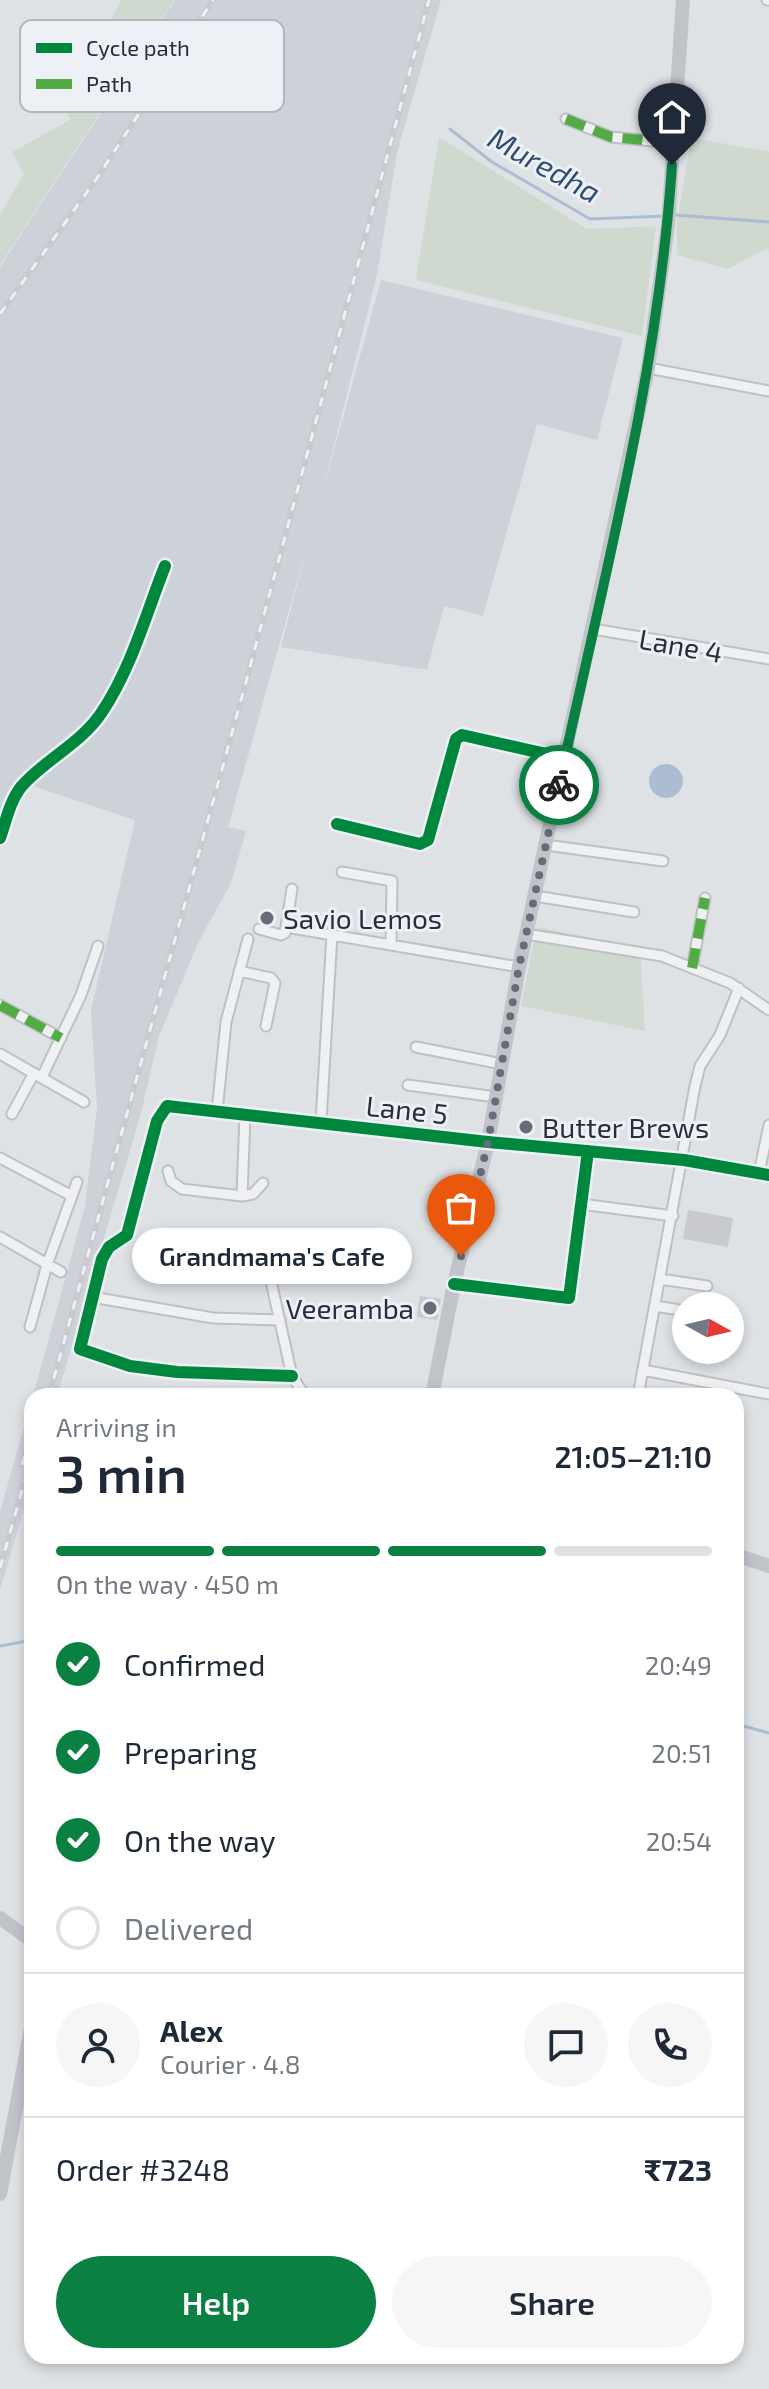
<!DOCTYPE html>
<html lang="en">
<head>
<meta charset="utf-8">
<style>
  body { margin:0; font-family:"Exo 2",sans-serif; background:#f6f6f7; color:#1f2937; height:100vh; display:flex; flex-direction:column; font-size:30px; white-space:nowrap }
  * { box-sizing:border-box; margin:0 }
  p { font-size:26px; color:#747a83 }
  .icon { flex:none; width:44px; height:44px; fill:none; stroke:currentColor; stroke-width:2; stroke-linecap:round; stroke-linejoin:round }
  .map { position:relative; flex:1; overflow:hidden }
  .sheet { position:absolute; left:24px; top:1388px; width:720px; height:976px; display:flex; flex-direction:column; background:#fff; border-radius:24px; box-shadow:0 4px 12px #0003 }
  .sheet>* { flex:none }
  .needle { width:52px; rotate:98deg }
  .buttons { position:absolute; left:672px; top:1292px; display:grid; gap:16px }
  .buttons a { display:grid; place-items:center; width:72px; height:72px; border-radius:50%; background:#fff; box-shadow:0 4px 12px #0003; font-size:40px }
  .pin { position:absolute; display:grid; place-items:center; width:68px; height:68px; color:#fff; margin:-82px -34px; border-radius:50% 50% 50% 0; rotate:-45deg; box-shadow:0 0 8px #0007 }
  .pin .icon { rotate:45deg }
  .courier { position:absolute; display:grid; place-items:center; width:80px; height:80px; margin:-40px; border:6px solid #0b8043; border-radius:50%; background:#fff; color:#222; box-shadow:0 2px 10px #0007 }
  .bubble { position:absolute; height:56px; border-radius:28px; background:#fff; box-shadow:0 4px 12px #0003; font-size:26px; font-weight:600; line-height:56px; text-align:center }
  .head em { font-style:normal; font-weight:600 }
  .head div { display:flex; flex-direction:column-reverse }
  .head { display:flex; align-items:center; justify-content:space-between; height:136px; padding:0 32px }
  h1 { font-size:52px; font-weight:600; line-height:60px }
  .bar { display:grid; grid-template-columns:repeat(4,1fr); gap:12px 8px; align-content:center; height:96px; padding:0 32px }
  .bar i { height:10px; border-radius:6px; background:#e0e1e3 }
  .bar .on { background:#0b8043 }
  .bar p { grid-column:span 4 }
  .line { display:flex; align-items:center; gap:20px; padding:0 32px; border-top:2px solid #e0e1e3 }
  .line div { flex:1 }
  .round { display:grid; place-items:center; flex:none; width:84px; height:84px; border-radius:42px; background:#f6f6f7 }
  ol { padding:0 32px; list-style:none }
  li { display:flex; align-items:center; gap:24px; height:88px }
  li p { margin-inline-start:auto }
  li .icon { padding:8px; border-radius:50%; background:#0b8043; color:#fff; stroke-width:4 }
  li:last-child { color:#747a83 }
  li i { width:44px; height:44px; border:4px solid #e0e1e3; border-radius:50% }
  .cta { display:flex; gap:16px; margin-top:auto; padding:16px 32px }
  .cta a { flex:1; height:92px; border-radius:48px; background:#0b8043; color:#fff; font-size:32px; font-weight:600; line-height:92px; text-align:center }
  .cta a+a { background:#f6f6f7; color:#1f2937 }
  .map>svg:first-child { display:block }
</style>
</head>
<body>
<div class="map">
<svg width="769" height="2389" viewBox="0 0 769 2389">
  <rect width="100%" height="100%" fill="#dfe2e5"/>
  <path fill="#cdd1d8" d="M175 0H441L397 153 377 275 321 497 381 280 623 338 597 440 537 424 483 616 444 606 427 670 281 647 309 539 228 827 246 831 231 883 199 941 159 1036 140 1117 57 1396H33L85 1206 97 1108 91 1010 135 820 18 781 0 831V267Z
    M32 1399V1482L0 1590V1512Z"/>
  <path fill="#cfd9d0" d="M121 0H174L0 265V215L24 174 12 152 70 120 56 85 108 63 113 16Z
    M439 137 587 229 656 226 642 336 416 280Z
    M691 138 769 151V250L765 249 728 269 677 255V224Z
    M537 927 640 948 645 1031 521 1006Z"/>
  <path fill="#adbdd1" d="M649 781a17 17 0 1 1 34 0a17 17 0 1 1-34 0Z"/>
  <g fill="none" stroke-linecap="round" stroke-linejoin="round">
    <path stroke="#adbdd1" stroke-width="3" d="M450 129 492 162 590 219 664 216
      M675 215 769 222
      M0 1646 32 1640
      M736 1724 769 1733"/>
  </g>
  <path fill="#c8cacd" d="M688 1210 733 1218 728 1247 683 1239Z
    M420 1296 441 1299 437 1320 417 1317Z"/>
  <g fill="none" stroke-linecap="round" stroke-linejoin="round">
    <defs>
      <path id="minor" d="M767 0H769
        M566 119 611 137 673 143
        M648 368 769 391
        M593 629 769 659
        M337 824 420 844 428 840 456 739 462 735 564 758
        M0 838C6 821 10 801 21 787 45 759 81 744 102 712 131 669 146 614 165 566
        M546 845 663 861
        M342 872 392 881 391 945
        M535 896 634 912
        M286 927 519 967
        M259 929 281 935 285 933 292 889
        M526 934 662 956 730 983 769 1010
        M692 968 705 898
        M239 971 271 978 275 983 266 1026
        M0 1005 61 1038
        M416 1047 502 1064
        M0 1054 84 1102
        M42 1077 81 995 98 946
        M408 1085 496 1097
        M217 1112 226 1022 248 939
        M12 1114 34 1073
        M245 1115 242 1196 253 1194 263 1183
        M321 1122 332 934
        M0 1158 72 1196
        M168 1171 171 1181 182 1189 242 1196
        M759 1173 769 1125
        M581 1204 673 1216
        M0 1237 61 1272
        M265 1254 292 1376 305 1396
        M660 1279 707 1286
        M454 1284 569 1298 588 1151
        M92 1297 213 1318 280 1320
        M655 1306 686 1311
        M30 1327 47 1265 77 1182
        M643 1370 769 1394
        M292 1376 177 1372 130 1366 80 1349 102 1259 109 1247 127 1235 157 1121 167 1106 488 1142 684 1160 769 1175
        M638 1396 695 1086 700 1066 720 1035 739 988"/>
    </defs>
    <use href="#minor" stroke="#bec0c3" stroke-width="13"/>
    <use href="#minor" stroke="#eff0f2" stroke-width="9"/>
    <path stroke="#c0c3c8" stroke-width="14" d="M432 1396 454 1284 488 1142 519 967 648 368 668 224 683 0
      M736 1555 769 1566
      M0 1918 32 1941
      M0 2194 32 2023"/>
    <defs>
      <path id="rail" d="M0 314 97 178 213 0
        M49 1396 243 693 429 0
        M22 1465 32 1431
        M0 1568 32 1455"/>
    </defs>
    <use href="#rail" stroke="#c9cacd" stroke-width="6"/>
    <use href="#rail" stroke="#edf0f5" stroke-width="3" stroke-dasharray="9" stroke-linecap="butt"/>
    <path stroke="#53ab46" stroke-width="10" stroke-dasharray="20 10" stroke-linecap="butt" d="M566 119 611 137 673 143
      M692 968 705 898
      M0 1005 61 1038"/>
    <defs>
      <path id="cycleway" d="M337 824 420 844 428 840 456 739 462 735 564 758
        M0 838C6 821 10 801 21 787 45 759 81 744 102 712 131 669 146 614 165 566
        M454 1284 569 1298 588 1151
        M292 1376 177 1372 130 1366 80 1349 102 1259 109 1247 127 1235 157 1121 167 1106 488 1142 684 1160 769 1175"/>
    </defs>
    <use href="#cycleway" stroke="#edf0f5" stroke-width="17"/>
    <use href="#cycleway" stroke="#00873e" stroke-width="12"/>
  </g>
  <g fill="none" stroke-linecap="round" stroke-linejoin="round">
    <path stroke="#676d78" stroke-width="8" stroke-dasharray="0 14.4" d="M461 1256 488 1142 519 967 559 785"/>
    <path stroke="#0b8043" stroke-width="10" d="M559 785C603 581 658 375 672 165"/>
  </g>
  <g fill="#676d78" stroke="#edf0f5" stroke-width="3">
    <circle cx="267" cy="918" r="8"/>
    <circle cx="526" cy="1127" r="8"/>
    <circle cx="430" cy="1308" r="8"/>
  </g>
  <g text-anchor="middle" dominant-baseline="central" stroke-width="6" stroke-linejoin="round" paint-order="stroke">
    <g font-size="28" fill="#272e3e" stroke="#edf0f5">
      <text transform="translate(681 645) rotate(10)">Lane 4</text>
      <text transform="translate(407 1109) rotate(6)">Lane 5</text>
    </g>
    <g font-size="28" fill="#272e3e" stroke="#edf0f5" text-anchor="start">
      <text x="283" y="918">Savio Lemos</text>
      <text x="542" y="1127">Butter Brews</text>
      <text x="414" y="1308" text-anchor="end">Veeramba</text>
    </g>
    <g font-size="30" font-style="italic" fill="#314c72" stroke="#edf0f5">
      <text transform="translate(545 164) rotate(29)">Muredha</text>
    </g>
  </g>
  <rect x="20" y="20" width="264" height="92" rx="12" fill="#edf0f5" stroke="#b2b6be" stroke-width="2"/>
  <rect x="36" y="43" width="36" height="10" fill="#00873e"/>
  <rect x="36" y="79" width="36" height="10" fill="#53ab46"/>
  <g font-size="22" fill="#272e3e">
    <text x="86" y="56">Cycle path</text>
    <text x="86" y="92">Path</text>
  </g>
</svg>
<div class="buttons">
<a><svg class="needle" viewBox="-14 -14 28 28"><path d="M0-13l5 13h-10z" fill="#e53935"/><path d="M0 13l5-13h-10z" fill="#747a83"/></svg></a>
</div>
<div class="pin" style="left:461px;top:1256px;background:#ea580c"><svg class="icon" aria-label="bag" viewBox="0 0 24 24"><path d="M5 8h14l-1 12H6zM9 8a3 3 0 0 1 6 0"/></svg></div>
<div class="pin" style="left:672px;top:165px;background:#1f2937"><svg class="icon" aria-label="home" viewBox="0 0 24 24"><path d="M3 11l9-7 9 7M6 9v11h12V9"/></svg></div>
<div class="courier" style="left:559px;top:785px"><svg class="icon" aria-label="bike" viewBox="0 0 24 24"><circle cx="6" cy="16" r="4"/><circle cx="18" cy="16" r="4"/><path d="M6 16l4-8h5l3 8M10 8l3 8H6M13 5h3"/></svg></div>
<div class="bubble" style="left:132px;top:1228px;width:280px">Grandmama's Cafe</div>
<section class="sheet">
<div class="head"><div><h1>3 min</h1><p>Arriving in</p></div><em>21:05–21:10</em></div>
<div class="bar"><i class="on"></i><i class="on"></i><i class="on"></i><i></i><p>On the way · 450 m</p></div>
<ol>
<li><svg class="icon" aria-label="check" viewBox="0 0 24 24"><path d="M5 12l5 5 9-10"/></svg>Confirmed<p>20:49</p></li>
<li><svg class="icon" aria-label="check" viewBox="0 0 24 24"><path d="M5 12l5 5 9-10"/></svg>Preparing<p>20:51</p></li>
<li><svg class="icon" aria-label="check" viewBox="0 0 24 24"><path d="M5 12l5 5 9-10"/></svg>On the way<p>20:54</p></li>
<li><i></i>Delivered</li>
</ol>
<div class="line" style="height:144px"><a class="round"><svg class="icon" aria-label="person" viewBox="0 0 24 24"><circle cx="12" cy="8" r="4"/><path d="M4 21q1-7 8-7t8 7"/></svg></a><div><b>Alex</b><p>Courier · 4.8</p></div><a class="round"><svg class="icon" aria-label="chat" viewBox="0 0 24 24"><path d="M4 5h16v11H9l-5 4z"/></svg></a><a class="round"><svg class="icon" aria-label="phone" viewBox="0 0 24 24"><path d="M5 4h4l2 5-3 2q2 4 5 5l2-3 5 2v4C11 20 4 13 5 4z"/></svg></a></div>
<div class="line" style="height:104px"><div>Order #3248</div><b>₹723</b></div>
<div class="cta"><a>Help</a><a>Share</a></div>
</section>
</div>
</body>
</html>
